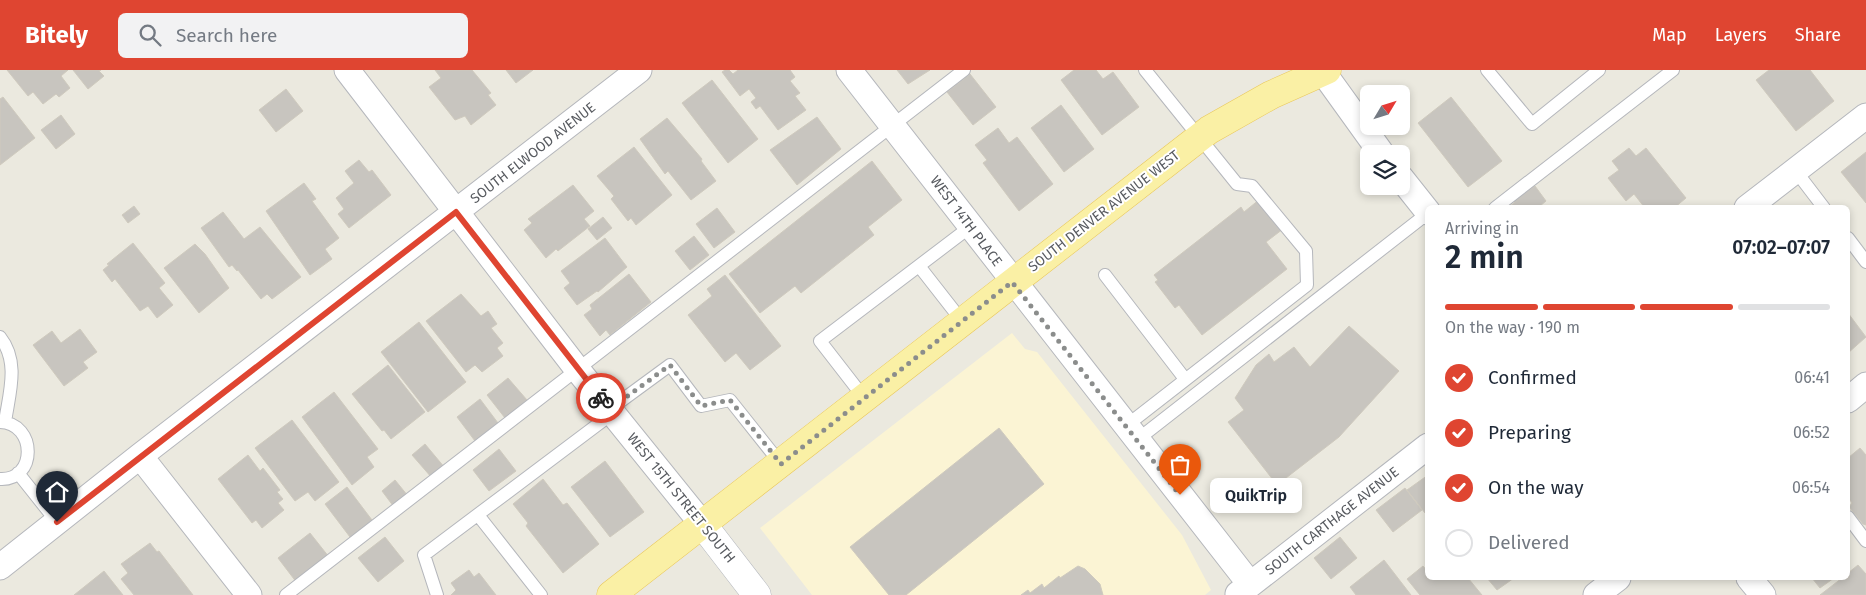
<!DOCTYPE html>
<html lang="en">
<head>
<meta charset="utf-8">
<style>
  body { margin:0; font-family:"Fira Sans",sans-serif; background:#f2f2f3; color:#1f2937; height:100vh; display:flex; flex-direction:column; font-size:19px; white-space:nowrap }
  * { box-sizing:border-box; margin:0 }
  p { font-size:16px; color:#747a83 }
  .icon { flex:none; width:28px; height:28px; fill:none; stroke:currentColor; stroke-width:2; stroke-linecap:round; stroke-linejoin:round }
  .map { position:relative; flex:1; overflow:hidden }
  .details { position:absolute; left:1425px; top:135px; width:425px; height:375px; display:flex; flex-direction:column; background:#fff; border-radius:8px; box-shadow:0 2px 8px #0003 }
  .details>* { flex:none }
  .needle { width:32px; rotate:52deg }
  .tools { position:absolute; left:1360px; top:15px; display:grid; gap:10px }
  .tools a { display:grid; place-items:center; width:50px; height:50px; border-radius:8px; background:#fff; box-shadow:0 2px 8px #0003; font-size:25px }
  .pin { position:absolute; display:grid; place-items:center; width:42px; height:42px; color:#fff; margin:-51px -21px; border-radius:50% 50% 50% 0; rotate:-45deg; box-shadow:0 0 5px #0007 }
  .pin .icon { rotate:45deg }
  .courier { position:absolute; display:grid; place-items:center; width:50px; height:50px; margin:-25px; border:4px solid #df4531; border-radius:50%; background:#fff; color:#222; box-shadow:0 1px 6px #0007 }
  .bubble { position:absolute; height:35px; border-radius:8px; background:#fff; box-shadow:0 2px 8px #0003; font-size:16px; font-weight:600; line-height:35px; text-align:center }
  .head em { font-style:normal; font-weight:600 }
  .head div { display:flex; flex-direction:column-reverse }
  .head { display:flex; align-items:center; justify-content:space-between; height:85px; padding:0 20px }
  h1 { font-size:32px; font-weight:600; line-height:38px }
  .bar { display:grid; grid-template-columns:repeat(4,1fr); gap:8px 5px; align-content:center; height:60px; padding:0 20px }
  .bar i { height:6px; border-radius:4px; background:#e0e1e3 }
  .bar .current { background:#df4531 }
  .bar p { grid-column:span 4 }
  ol { padding:0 20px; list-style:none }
  li { display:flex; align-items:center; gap:15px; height:55px }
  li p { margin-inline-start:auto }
  li .icon { padding:5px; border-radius:50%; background:#df4531; color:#fff; stroke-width:4 }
  li:last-child { color:#747a83 }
  li i { width:28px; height:28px; border:2px solid #e0e1e3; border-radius:50% }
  header { display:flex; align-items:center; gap:30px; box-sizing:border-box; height:70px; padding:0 25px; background:#df4531; color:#fff }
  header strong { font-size:24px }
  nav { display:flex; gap:28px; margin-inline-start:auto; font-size:18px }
  .search { width:350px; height:45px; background:#f2f2f3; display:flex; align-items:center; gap:12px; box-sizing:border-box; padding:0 18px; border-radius:8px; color:#747a83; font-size:19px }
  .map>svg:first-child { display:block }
</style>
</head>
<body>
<header>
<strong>Bitely</strong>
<div class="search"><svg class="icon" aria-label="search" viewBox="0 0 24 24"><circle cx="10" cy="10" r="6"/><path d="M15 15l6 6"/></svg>Search here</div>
<nav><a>Map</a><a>Layers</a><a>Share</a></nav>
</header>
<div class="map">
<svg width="1866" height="525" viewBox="0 0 1866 525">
  <rect width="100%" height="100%" fill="#ebe9df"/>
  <path fill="#fbf4d4" d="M1012 263 1025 279 1037 282 1182 465 1211 520 1205 525H812L760 458Z"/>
  <path fill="#c8c5bf" stroke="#cfcabe" d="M7 0H68L61 6 70 18 59 27 56 24 43 34 33 22 28 26Z
    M73 0H101L99 1 104 6 88 19Z
    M435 0H472L491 23 488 25 496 35 471 55 465 46 455 50 429 17 441 8Z
    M506 0H533L516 13Z
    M725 0H729L733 4 738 0H790L795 7 790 11 800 23 795 26 806 40 778 60 760 36 756 39 751 32 756 28 749 19 740 26 722 2Z
    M897 0H930L908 14Z
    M1074 0H1096L1103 9 1113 2 1139 37 1102 65 1061 10Z
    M1769 0H1810L1834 31 1796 61 1756 10Z
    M970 4 996 37 973 55 947 22Z
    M712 10 758 69 728 93 682 33Z
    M286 19 303 41 276 62 259 40Z
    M3 27 35 68 0 95V29Z
    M1451 27 1502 91 1468 117 1418 53Z
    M1061 35 1094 79 1064 102 1031 58Z
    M61 45 75 64 56 79 41 60Z
    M817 47 841 79 797 115 770 80Z
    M667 48 702 89 701 91 716 111 691 130 668 101 665 104 640 69Z
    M998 58 1009 73 1017 67 1053 114 1019 141 983 93 987 90 975 75Z
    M634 77 672 125 636 155 631 148 628 151 611 129 614 126 597 106Z
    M1629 78 1636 86 1646 78 1686 128 1674 138H1645L1634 124 1626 131 1608 108 1619 100 1612 91Z
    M1866 82V133L1841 102Z
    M359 90 369 102 372 100 391 125 349 158 338 144 344 139 336 128 354 113 345 101Z
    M872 91 902 130 868 157 874 165 801 223 795 216 760 243 729 204Z
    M304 113 316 129 312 131 339 168 325 179 332 189 310 205 266 141Z
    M573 115 594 141 584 149 590 156 558 181 556 179 546 188 524 160 532 153 528 149Z
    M1535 116 1546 131 1540 136 1541 138H1508L1515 132 1513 130Z
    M1260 129 1283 159 1266 172 1287 199 1202 265 1179 235 1175 238 1155 212 1158 210 1154 205 1241 137 1244 142Z
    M134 136 140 144 128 153 122 145Z
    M717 138 735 162 714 178 696 154Z
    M223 142 244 169 260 157 301 207 272 229 267 224 261 229 238 200 237 201 232 195 229 197 201 158Z
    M603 147 612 158 597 170 588 159Z
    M694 166 709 185 690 200 675 181Z
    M605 168 627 197 598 222 597 221 577 235 564 218 570 213 561 201Z
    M133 173 165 213 159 218 173 235 157 248 148 236 140 241 115 209 112 212 103 200 109 195 107 194Z
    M195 174 205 184 229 218 199 243 164 198Z
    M629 204 651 232 610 265 606 260 600 266 584 245 592 239 590 235Z
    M725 205 781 276 750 300 736 283 725 292 688 245 712 226 707 219Z
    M461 224 481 246 488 241 497 254 491 258 503 273 497 278 503 286 482 302 475 295 466 302 426 251Z
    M1848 243 1866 267 1848 283Z
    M419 252 466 312 428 342 381 282Z
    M1349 256 1399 301 1339 367 1277 415 1228 352 1244 340 1235 328 1256 295 1269 284 1274 292 1294 277 1310 297Z
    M80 259 97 282 83 292 88 298 64 316 33 275 52 261 61 273Z
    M388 295 425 342 391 369 384 360 382 361 352 324Z
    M508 308 527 330 505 348 487 325Z
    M334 322 378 379 367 387 374 397 352 415 302 347Z
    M480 329 498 353 475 371 457 347Z
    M292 350 339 412 315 431 308 422 295 431 255 378Z
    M999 358 1044 414 906 525H889L850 477Z
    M425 374 445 398 432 408 412 385Z
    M1860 378 1866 385V455L1863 454 1849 437 1852 433 1848 427V388Z
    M499 379 516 401 489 421 473 400Z
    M248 385 260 401 263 398 280 420 277 422 283 429 278 433 284 440 262 458 256 450 252 453 218 409Z
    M605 391 644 442 610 467 571 417Z
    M1428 405V441L1425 443 1407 420Z
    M543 409 563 435 567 433 599 474 563 503 526 456 528 453 513 434Z
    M395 410 408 426 394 437 382 421Z
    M347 417 375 454 353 471 325 434Z
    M1405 418 1422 440 1393 462 1376 440Z
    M310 463 329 487 297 513 278 488Z
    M385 467 404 491 378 512 358 488Z
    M1340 467 1357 488 1331 509 1314 488Z
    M150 473 157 482 159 481 193 525H134L121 509 128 503 121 494Z
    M1384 490 1411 525H1356L1350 517Z
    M1858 495 1866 504V525H1820L1842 508H1848V503Z
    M1078 496 1085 499 1100 514 1103 525H1021L1028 520 1030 523 1042 514 1044 518 1059 506 1060 508Z
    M1423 496 1428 502V508H1468L1482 525H1420L1407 509Z
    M469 500 474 507 479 503 496 525H451L456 520 451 513Z
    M104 501 123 525H74Z
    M1487 508H1514L1497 520Z
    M1812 508H1834L1820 518Z"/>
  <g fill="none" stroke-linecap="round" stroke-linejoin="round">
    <defs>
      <path id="service" d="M1487 0 1532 54 1599 0
        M1795 100 1824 138
        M1495 138 1673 0
        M1848 168 1866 192
        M919 196 962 251
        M1105 205 1185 309
        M0 267C20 292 9 324 5 352
        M865 329 820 271 970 157
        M610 339 670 295 701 336 730 330 781 394
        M0 352C37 353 37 411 0 409
        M1126 356 1307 215 1306 181 1252 116 1237 114 1145 0
        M1137 370 1428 143
        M18 403 57 452
        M478 445 541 525
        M1848 447 1866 471
        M286 525 964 0
        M437 525 424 485 613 343"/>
      <path id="minor" d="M347 0 577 299 703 455
        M849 0 1250 514
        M1323 2 1382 84
        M1401 108 1428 142
        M1747 138 1866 46
        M1848 330 1866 315
        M140 386 249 525
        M0 497 140 386 639 0
        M1749 508 1763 525
        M1238 524 1428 376
        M1596 525 1618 508"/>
      <path id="secondary" d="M703 455 757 525"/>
      <path id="primary" d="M611 525 1209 60 1271 25 1327 0"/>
    </defs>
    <use href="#service" stroke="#b5b7bc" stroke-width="14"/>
    <use href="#minor" stroke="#b5b7bc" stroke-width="27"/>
    <use href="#secondary" stroke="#b5b8be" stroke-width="29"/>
    <use href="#primary" stroke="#e9c75a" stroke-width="29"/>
    <use href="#service" stroke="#fff" stroke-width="12"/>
    <use href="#minor" stroke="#fff" stroke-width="25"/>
    <use href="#secondary" stroke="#fff" stroke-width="28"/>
    <use href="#primary" stroke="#faf0a5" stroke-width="28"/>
  </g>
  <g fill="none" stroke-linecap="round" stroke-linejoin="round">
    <path stroke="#8b8d8c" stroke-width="5" stroke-dasharray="0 9" d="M601 328 610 339 670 295 701 336 730 330 781 394 1012 212 1180 425"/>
    <path stroke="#df4531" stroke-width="6" d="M57 452 456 142 601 328"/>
  </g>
  <g text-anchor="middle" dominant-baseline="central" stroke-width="4" stroke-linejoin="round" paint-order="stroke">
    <g font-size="14" fill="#585b60" stroke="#fff">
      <text transform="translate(533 83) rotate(-38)">SOUTH ELWOOD AVENUE</text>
      <text transform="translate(1104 141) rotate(-38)">SOUTH DENVER AVENUE WEST</text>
      <text transform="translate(966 151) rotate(53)">WEST 14TH PLACE</text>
      <text transform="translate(681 428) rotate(51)">WEST 15TH STREET SOUTH</text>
      <text transform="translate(1332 451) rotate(-38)">SOUTH CARTHAGE AVENUE</text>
    </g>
  </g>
</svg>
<div class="tools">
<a><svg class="needle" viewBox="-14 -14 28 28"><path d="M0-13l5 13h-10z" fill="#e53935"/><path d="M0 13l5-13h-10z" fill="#747a83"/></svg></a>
<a><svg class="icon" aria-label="layers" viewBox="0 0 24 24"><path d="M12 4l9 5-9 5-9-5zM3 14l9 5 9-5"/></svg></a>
</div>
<div class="pin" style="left:1180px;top:425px;background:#ea580c"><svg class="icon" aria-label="bag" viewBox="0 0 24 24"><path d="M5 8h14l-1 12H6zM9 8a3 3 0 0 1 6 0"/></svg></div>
<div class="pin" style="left:57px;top:452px;background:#1f2937"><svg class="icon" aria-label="home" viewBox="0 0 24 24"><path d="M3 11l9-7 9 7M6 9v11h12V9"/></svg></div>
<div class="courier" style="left:601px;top:328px"><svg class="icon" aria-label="bike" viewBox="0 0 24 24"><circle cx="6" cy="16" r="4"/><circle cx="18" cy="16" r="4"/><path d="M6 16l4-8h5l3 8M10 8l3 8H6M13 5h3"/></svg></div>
<div class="bubble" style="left:1210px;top:408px;width:92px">QuikTrip</div>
<section class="details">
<div class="head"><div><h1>2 min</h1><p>Arriving in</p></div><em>07:02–07:07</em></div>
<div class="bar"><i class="current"></i><i class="current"></i><i class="current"></i><i></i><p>On the way · 190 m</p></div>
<ol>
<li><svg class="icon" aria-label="check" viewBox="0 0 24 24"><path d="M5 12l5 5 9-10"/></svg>Confirmed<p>06:41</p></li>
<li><svg class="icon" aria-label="check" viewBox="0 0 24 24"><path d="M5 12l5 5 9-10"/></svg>Preparing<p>06:52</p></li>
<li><svg class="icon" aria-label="check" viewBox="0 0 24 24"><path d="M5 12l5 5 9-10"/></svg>On the way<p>06:54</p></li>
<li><i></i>Delivered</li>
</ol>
</section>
</div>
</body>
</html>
